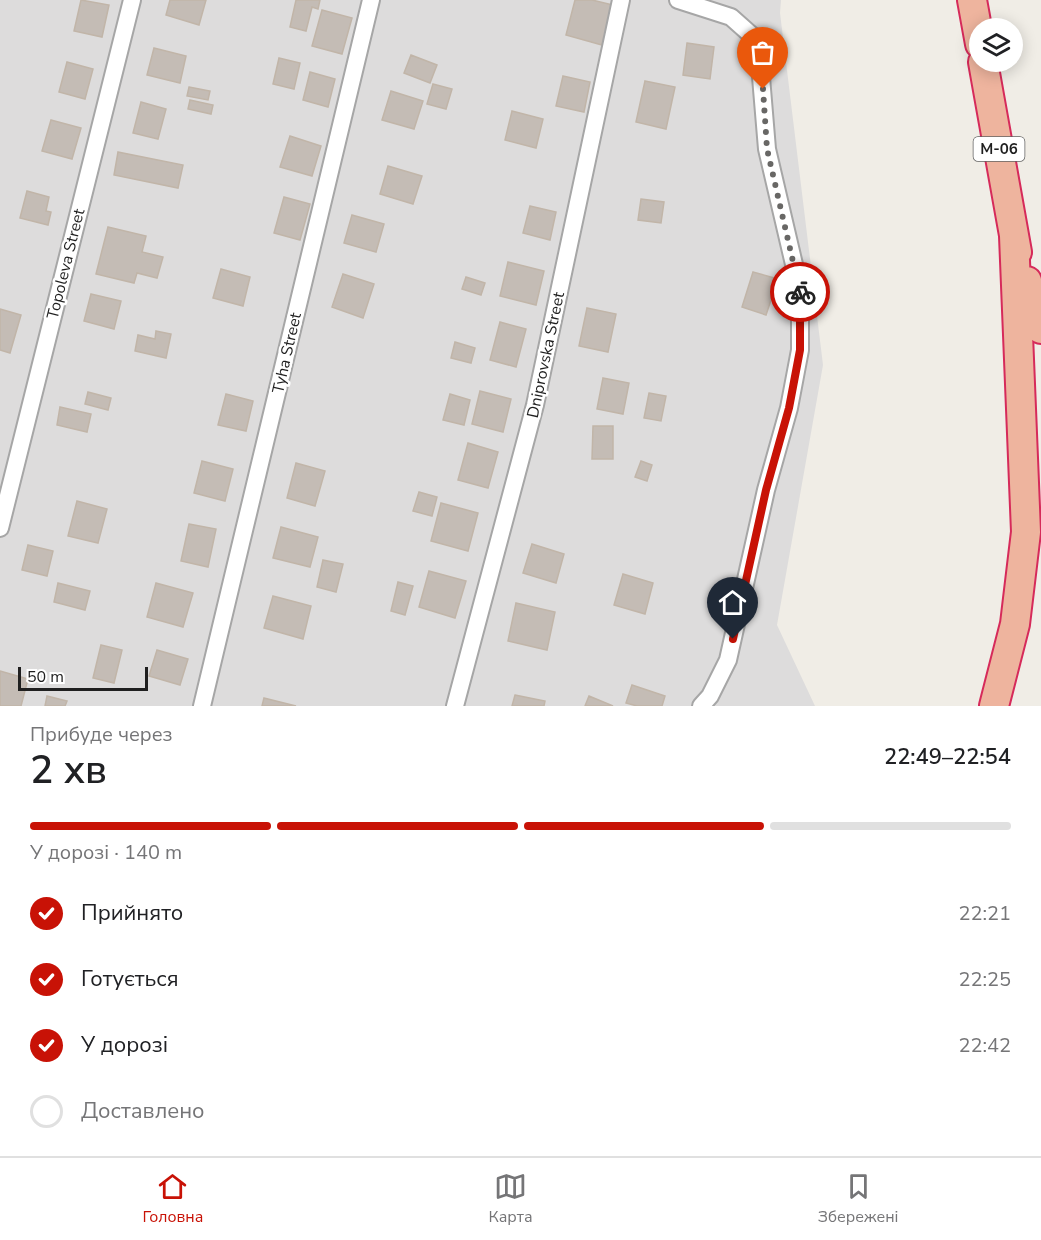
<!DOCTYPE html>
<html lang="uk">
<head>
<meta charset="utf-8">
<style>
  body { margin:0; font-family:"Nunito Sans",sans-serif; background:#f2f2f2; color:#202124; height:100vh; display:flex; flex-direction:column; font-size:22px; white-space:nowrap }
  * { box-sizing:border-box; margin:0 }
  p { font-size:20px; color:#757577 }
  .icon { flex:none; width:33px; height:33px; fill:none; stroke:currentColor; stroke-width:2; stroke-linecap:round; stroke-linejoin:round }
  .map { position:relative; height:706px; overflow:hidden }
  .sheet { display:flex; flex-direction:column; background:#fff; flex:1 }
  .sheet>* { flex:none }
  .tools { position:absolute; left:969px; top:18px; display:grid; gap:12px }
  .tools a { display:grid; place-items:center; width:54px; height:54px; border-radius:50%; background:#fff; box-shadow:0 3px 15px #0003; font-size:30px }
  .scale { position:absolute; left:18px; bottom:15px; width:130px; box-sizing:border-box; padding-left:6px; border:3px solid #1f1f1f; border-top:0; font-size:16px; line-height:21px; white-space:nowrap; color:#1f1f1f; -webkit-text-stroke:4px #fff; paint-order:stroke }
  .pin { position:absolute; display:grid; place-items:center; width:51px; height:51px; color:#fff; margin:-62px -26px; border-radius:50% 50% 50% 0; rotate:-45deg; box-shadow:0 0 6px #0007 }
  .pin .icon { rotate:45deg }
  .courier { position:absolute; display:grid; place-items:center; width:60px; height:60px; margin:-30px; border:4px solid #c81206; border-radius:50%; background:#fff; color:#222; box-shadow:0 2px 8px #0007 }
  .overview em { font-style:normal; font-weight:600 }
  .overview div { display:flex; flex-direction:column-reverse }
  .overview { display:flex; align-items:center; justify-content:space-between; height:102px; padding:0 30px }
  h1 { font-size:39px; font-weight:600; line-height:45px }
  .bar { display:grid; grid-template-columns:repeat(4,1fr); gap:9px 6px; align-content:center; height:72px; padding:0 30px }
  .bar i { height:8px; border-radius:4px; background:#e0e0e0 }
  .bar .selected { background:#c81206 }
  .bar p { grid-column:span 4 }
  ol { padding:0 30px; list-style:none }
  li { display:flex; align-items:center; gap:18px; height:66px }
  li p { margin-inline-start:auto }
  li .icon { padding:6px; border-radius:50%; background:#c81206; color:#fff; stroke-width:4 }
  li:last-child { color:#757577 }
  li i { width:33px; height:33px; border:3px solid #e0e0e0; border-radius:50% }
  .tabs { display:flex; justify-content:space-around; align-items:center; height:84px; border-top:2px solid #e0e0e0; background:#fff; font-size:16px; color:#757577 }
  .tabs a { display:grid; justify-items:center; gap:3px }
  .tabs .selected { color:#c81206 }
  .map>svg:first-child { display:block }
</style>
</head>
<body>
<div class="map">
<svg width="1041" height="706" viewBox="0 0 1041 706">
  <rect width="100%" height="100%" fill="#f0ede6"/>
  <path fill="#dddcdc" d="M0 0H781L780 13 823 365 777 625 815 706H0Z"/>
  <path fill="#c4bcb5" stroke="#c1b5a8" stroke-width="1.5" d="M81 0 109 5 102 37 74 31Z
    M170 0H206L199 25 166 15Z
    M296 0H320L318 9 312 7 306 31 290 27Z
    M575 0H592L613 5 602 45 566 35Z
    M322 10 352 18 342 54 312 46Z
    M687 43 714 47 710 79 683 75Z
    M154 48 186 56 180 83 147 75Z
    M411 55 437 65 430 83 404 73Z
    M279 58 300 63 294 89 273 84Z
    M67 62 93 69 85 99 59 92Z
    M310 72 335 79 328 107 303 100Z
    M563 76 590 82 584 112 556 106Z
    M645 81 675 87 666 129 636 122Z
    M433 84 452 89 446 109 427 104Z
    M189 87 210 91 208 100 187 96Z
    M391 91 423 101 414 129 382 120Z
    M190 100 213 105 211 114 188 109Z
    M141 102 166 109 158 139 133 133Z
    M512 111 543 119 536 148 505 140Z
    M51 120 81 128 72 159 42 151Z
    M290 136 321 146 312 176 280 167Z
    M118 152 183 165 178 188 114 175Z
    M388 166 422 176 413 204 380 194Z
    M27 191 49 197 46 211 51 212 48 225 20 218Z
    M284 197 310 204 300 240 274 233Z
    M641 199 664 202 661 223 638 220Z
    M530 206 556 212 550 240 523 233Z
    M352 215 384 224 376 252 344 243Z
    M108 227 146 236 142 252 163 257 157 278 137 273 134 283 96 274Z
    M508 262 544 271 536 305 500 296Z
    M221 269 250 277 243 306 213 298Z
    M753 272 778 279 766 315 742 307Z
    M343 274 374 284 363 318 332 307Z
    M466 277 485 283 481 295 462 289Z
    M91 294 121 301 114 329 84 321Z
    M587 308 616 314 608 352 579 346Z
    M0 309 21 315 10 353 0 350Z
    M500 322 526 329 516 367 490 360Z
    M156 331 171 334 166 358 135 351 138 335 155 339Z
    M455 342 475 348 471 363 451 358Z
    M603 378 629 383 623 414 597 409Z
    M480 391 511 399 503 432 472 424Z
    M88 392 111 398 108 410 85 404Z
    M649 393 666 396 661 421 644 418Z
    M226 394 253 401 246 431 218 425Z
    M450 394 470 400 464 425 443 420Z
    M60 407 91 414 87 432 57 425Z
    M593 426H613V459H592Z
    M468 443 498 452 488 488 458 480Z
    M202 461 233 469 225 501 194 493Z
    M641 461 652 465 647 481 635 477Z
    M296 463 325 471 315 506 287 498Z
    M419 492 437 497 432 516 413 511Z
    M77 501 107 509 98 543 68 536Z
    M441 503 478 513 468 551 431 541Z
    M189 524 216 529 208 567 181 561Z
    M281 527 318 537 310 567 273 558Z
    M532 544 564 554 556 583 523 573Z
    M28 545 53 551 47 576 22 570Z
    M323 560 343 564 336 592 317 587Z
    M429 571 466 581 455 618 419 607Z
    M623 574 653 583 645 614 614 605Z
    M398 582 413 586 405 615 391 611Z
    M58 583 90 591 85 610 54 602Z
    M156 583 193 593 183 627 147 617Z
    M273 596 311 606 303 639 264 628Z
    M516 603 555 612 547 650 508 641Z
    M101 645 122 650 114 683 93 678Z
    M157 650 188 659 180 685 149 676Z
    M0 671 28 679 21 706H0Z
    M632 685 665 696 662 706H637L626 703Z
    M515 695 545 701 544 706H512Z
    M47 696 67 701 65 706H45Z
    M589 696 613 706H585Z
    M264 698 296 706H262Z"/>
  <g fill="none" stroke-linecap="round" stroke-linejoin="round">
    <defs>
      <path id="minor" d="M678 0 731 17 758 41 767 149 800 290V350L789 408 766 490 728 660 710 696 701 706
        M0 528 132 0
        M202 706 371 0
        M455 706 535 405 621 0"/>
      <path id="trunk" d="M972 0 980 44
        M983 62 1017 252
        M1027 281 1041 329
        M994 706 1015 624 1026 532 1014 236"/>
    </defs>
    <use href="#minor" stroke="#a6a6a6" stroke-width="20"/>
    <use href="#trunk" stroke="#d62a5a" stroke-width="32"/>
    <use href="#minor" stroke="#fff" stroke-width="16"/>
    <use href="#trunk" stroke="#eeb49e" stroke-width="28"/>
  </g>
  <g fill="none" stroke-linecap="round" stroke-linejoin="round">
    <path stroke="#686765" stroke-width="6" stroke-dasharray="0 10.8" d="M763 89 767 149 800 292"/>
    <path stroke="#c81206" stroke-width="8" d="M733 639 766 490 789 408 800 350V292"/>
  </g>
  <g text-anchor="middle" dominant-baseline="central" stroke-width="5" stroke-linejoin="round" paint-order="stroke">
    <rect fill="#fff" stroke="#626262" stroke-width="1.5" x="973.5" y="137" width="51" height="24" rx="4.5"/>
    <g font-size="15" font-weight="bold" fill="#1f1f1f">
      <text x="999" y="149">М-06</text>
    </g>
    <g font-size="16" fill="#1f1f1f" stroke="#fff">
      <text transform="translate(66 264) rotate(-76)">Topoleva Street</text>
      <text transform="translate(287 353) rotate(-77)">Tyha Street</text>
      <text transform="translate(546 355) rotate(-78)">Dniprovska Street</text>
    </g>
  </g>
</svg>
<div class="tools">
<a><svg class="icon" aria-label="layers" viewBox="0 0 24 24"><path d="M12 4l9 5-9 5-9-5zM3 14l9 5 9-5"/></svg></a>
</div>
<div class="scale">50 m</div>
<div class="pin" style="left:763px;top:89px;background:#ea580c"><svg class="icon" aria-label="bag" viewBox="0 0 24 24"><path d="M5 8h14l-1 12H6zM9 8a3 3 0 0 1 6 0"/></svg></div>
<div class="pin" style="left:733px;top:639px;background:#1f2937"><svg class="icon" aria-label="home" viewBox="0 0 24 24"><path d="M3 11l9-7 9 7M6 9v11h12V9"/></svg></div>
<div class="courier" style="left:800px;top:292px"><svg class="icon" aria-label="bike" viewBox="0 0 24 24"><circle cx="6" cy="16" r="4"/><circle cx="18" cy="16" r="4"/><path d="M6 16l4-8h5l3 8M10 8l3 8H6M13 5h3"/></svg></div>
</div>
<section class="sheet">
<div class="overview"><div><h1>2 хв</h1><p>Прибуде через</p></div><em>22:49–22:54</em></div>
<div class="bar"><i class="selected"></i><i class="selected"></i><i class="selected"></i><i></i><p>У дорозі · 140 m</p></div>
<ol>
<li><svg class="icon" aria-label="check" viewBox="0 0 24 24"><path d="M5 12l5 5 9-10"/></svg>Прийнято<p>22:21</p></li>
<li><svg class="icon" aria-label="check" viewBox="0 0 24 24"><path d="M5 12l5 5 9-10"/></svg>Готується<p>22:25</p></li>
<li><svg class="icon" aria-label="check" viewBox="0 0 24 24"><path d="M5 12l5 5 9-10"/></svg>У дорозі<p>22:42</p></li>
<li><i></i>Доставлено</li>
</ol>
</section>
<nav class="tabs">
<a class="selected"><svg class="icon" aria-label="home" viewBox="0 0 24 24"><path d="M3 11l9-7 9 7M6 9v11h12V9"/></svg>Головна</a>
<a><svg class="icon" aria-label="map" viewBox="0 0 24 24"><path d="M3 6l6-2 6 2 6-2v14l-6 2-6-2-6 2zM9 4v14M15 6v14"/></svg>Карта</a>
<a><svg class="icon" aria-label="saved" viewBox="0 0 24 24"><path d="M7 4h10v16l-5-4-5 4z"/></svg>Збережені</a>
</nav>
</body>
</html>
